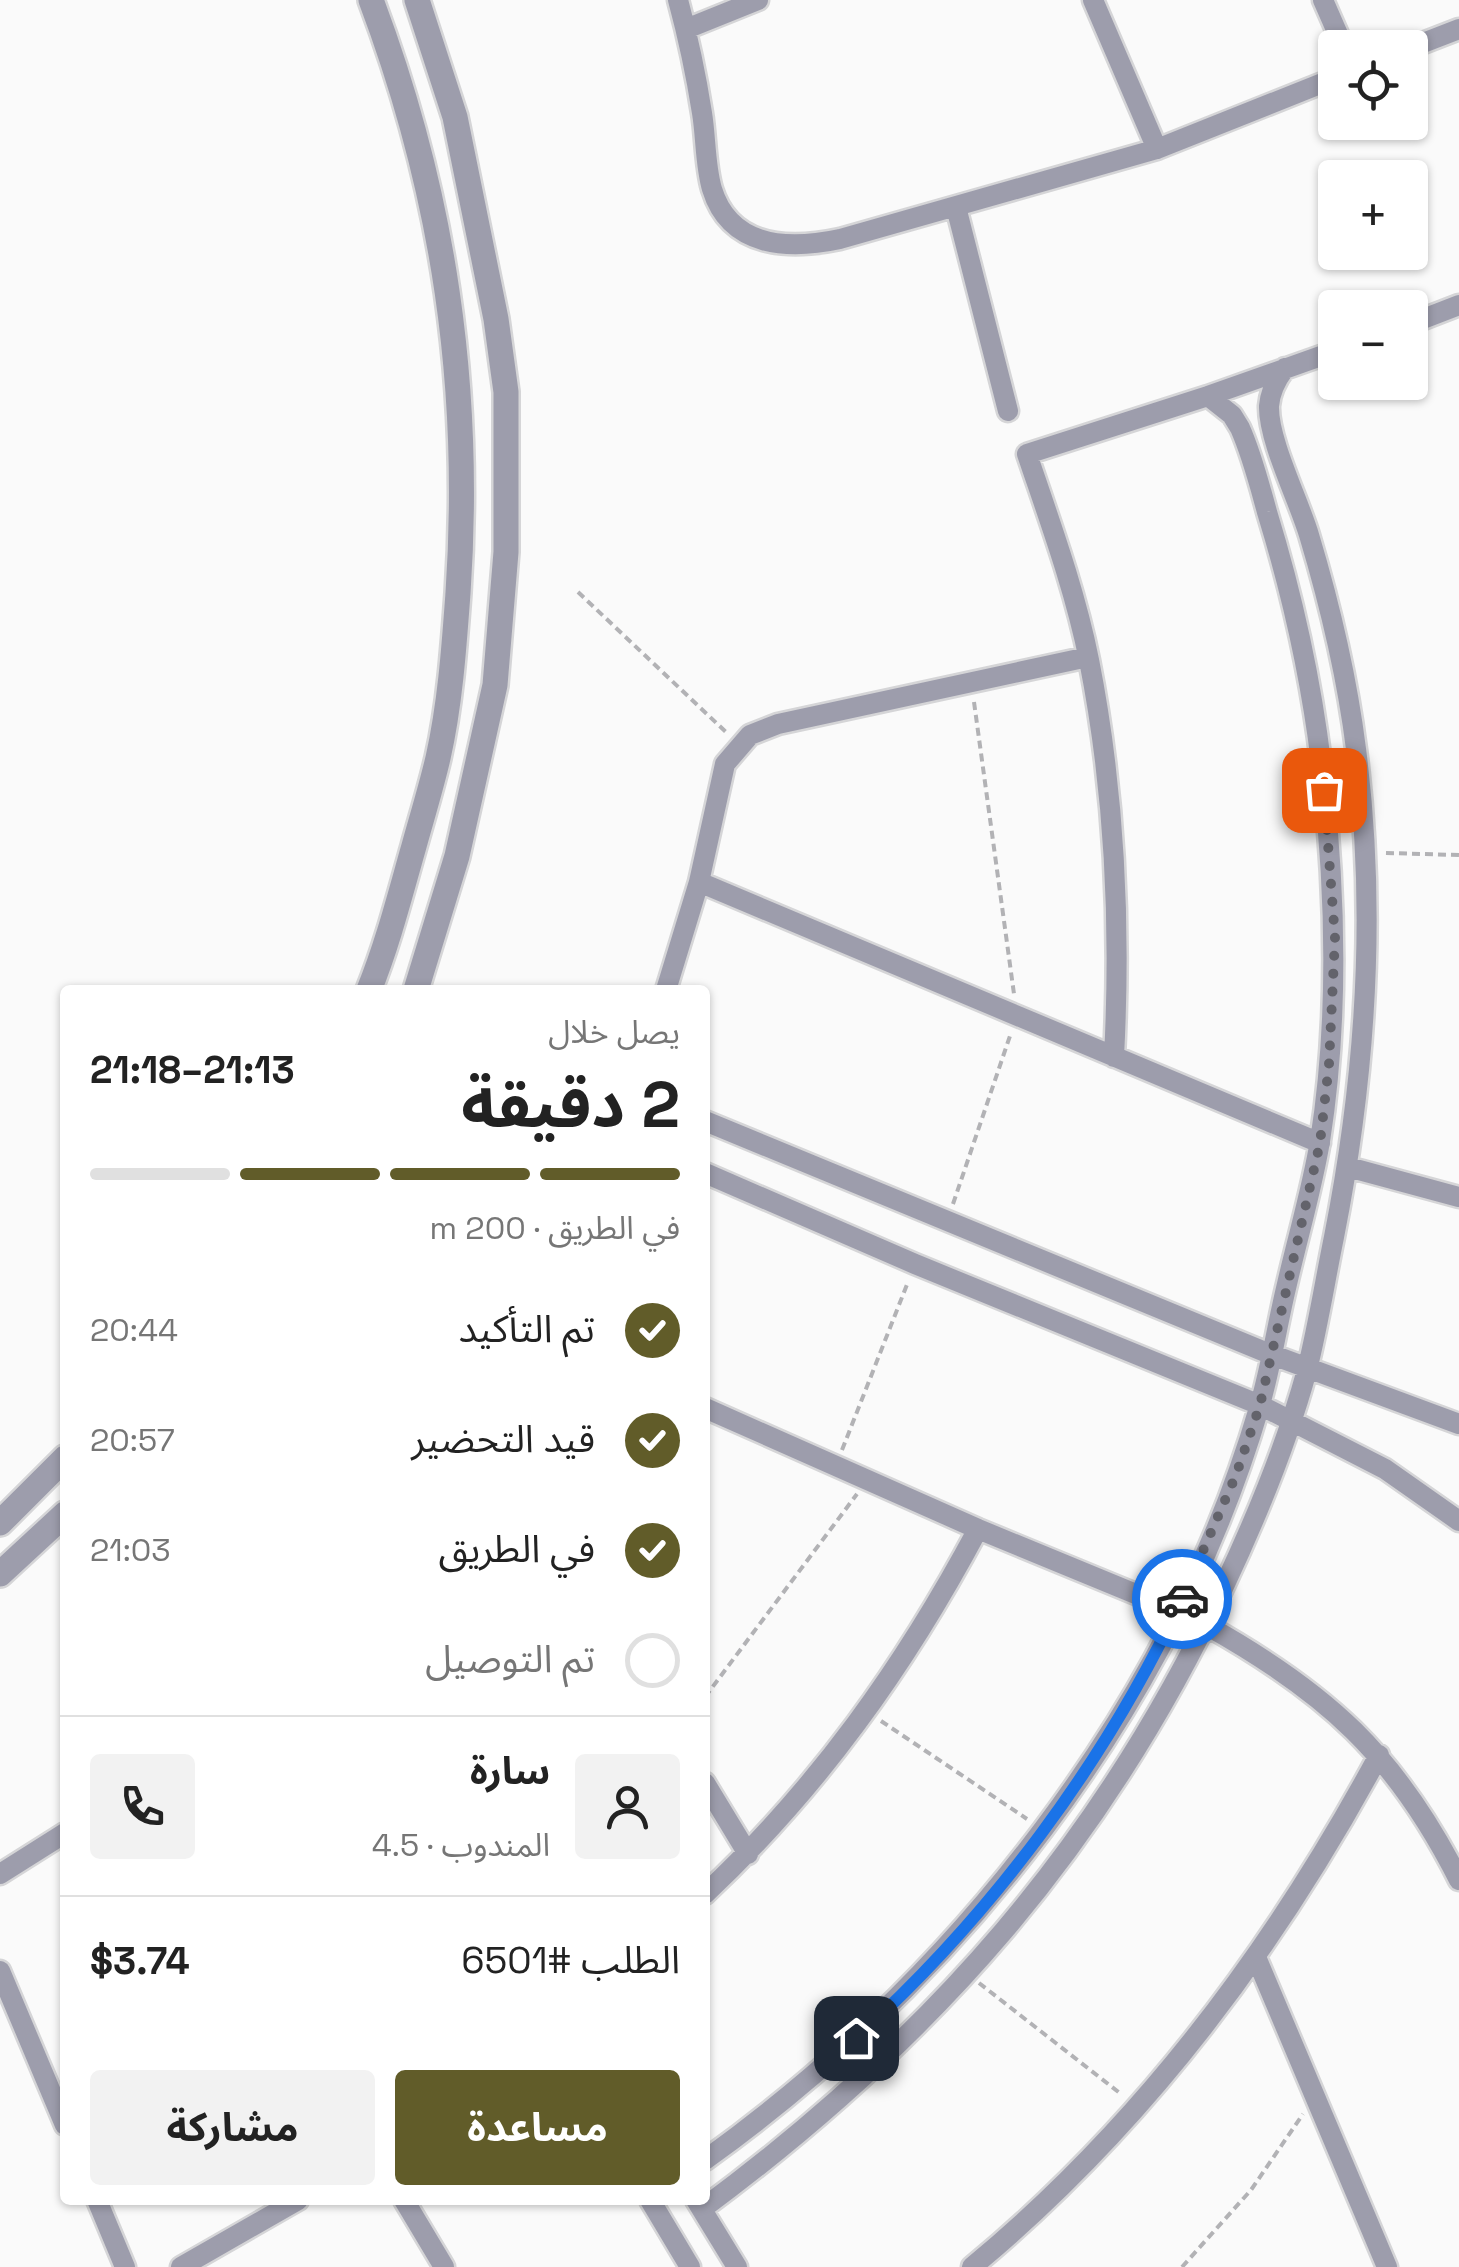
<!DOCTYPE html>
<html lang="ar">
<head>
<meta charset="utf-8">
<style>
  body { margin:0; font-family:"Space Grotesk","Noto Sans Arabic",sans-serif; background:#f2f2f2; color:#222; direction:rtl; height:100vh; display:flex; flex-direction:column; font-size:38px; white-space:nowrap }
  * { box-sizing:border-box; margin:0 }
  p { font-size:32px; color:#767676 }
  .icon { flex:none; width:55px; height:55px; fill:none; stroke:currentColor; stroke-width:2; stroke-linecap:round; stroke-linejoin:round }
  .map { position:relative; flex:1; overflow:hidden; direction:ltr }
  .drawer { position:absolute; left:60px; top:985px; width:650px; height:1220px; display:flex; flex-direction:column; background:#fff; border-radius:10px; box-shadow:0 2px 8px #0004; direction:rtl }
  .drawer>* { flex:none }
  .fabs { position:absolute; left:1318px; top:30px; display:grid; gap:20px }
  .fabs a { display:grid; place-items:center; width:110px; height:110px; border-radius:10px; background:#fff; box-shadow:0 2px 8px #0004; font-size:50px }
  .pin { position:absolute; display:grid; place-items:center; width:85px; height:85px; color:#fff; margin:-42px; border-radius:20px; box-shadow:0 5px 15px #0006 }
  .courier { position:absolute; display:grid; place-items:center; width:100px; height:100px; margin:-50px; border:8px solid #1a73e8; border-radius:50%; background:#fff; color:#222; box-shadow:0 2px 12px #0007 }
  .summary em { font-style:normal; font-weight:700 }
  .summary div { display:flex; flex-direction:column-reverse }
  .summary { display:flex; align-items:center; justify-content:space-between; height:170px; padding:0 30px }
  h1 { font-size:65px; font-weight:700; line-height:75px }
  .bar { display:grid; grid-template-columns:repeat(4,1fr); gap:15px 10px; align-content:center; height:120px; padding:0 30px }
  .bar i { height:12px; border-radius:8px; background:#e0e0e0 }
  .bar .on { background:#615c29 }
  .bar p { grid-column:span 4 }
  .line { display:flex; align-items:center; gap:25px; padding:0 30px; border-top:2px solid #e0e0e0 }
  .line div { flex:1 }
  .round { display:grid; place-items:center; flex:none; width:105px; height:105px; border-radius:10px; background:#f2f2f2 }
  ol { padding:0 30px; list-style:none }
  li { display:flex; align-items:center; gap:30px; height:110px }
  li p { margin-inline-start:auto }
  li .icon { padding:10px; border-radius:50%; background:#615c29; color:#fff; stroke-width:4 }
  li:last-child { color:#767676 }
  li i { width:55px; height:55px; border:5px solid #e0e0e0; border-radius:50% }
  .button { display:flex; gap:20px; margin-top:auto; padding:20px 30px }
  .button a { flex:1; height:115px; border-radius:10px; background:#615c29; color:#fff; font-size:40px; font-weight:700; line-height:115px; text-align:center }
  .button a+a { background:#f2f2f2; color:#222 }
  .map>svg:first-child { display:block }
</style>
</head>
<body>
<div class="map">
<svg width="1459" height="2267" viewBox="0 0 1459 2267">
  <rect width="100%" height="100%" fill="#fafafa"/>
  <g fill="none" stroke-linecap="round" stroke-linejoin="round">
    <defs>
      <path id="minor" d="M678 0C688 37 696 75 702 113 706 137 705 165 712 189 730 248 789 250 840 239L1157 149 1335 78
        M1093 0 1157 149
        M1323 0 1344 48
        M686 29 758 0
        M1410 48 1459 29
        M956 207 1008 411
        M1410 324 1459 305
        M699 882 1320 1143
        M666 990 699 882 725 764 750 735 778 724 1088 657
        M1114 1057C1121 923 1115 792 1089 660 1075 590 1050 522 1027 454L1208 396 1335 351
        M705 1121 1270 1354 1459 1424
        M1348 1167 1459 1197
        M705 1173 915 1264 1260 1405 1385 1469 1459 1521
        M705 1408 978 1529 1177 1611
        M1206 1625C1326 1692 1396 1755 1459 1880
        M705 1783 748 1854
        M0 1874 65 1833
        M705 1894C818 1788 905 1666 978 1529
        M1256 1957 1387 2267
        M0 1971 65 2125
        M705 2160C958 1978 1170 1710 1259 1408 1271 1368 1277 1325 1287 1284 1298 1236 1312 1189 1320 1141 1339 1021 1336 899 1323 779 1313 688 1294 600 1267 512 1259 483 1252 455 1240 428L1232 415 1208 396
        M97 2200 125 2267
        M404 2200 444 2267
        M650 2200 690 2267
        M696 2200 737 2267
        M702 2209C933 2038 1102 1846 1225 1584 1257 1516 1287 1443 1307 1370 1318 1326 1325 1281 1334 1237 1366 1075 1377 913 1356 749 1347 677 1330 605 1309 535 1299 501 1268 440 1269 406 1270 392 1276 380 1285 368
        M181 2267 298 2200
        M972 2267C1141 2127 1275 1948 1379 1755"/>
      <path id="tertiary" d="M369 990C388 943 400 895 414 846 422 817 431 788 438 758 450 705 454 648 458 593 472 387 444 194 371 0
        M416 990 457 856 495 685 506 552V392L496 319 455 117 417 0
        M0 1523 65 1458
        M0 1574 65 1514"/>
    </defs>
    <use href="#minor" stroke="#d5d5d7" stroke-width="25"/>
    <use href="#tertiary" stroke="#d5d5d7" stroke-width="30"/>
    <path stroke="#b2b2b5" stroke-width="4" stroke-dasharray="8 5" stroke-linecap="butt" d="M578 592 728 734
      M974 702 1014 994
      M1386 853 1459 855
      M953 1204 1011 1033
      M842 1450 908 1282
      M705 1697 857 1494
      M881 1721 1027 1819
      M979 1983 1121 2094
      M1182 2267 1251 2190 1303 2114"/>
    <use href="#minor" stroke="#9d9dac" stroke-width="20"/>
    <use href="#tertiary" stroke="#9d9dac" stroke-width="25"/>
  </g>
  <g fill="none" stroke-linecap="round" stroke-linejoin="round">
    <path stroke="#63636b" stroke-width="10" stroke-dasharray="0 18" d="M1182 1599 1236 1475 1260 1405 1320 1143 1329 1064 1335 938 1324 790"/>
    <path stroke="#1a73e8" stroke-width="12" d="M856 2038C991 1916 1105 1763 1182 1599"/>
  </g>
</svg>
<div class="fabs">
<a><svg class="icon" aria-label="locate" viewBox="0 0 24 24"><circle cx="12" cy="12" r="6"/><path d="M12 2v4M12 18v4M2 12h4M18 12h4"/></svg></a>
<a>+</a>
<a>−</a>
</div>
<div class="pin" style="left:1324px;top:790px;background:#ea580c"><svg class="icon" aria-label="bag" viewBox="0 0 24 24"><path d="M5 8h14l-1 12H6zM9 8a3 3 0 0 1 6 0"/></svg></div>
<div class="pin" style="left:856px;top:2038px;background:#1f2937"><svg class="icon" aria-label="home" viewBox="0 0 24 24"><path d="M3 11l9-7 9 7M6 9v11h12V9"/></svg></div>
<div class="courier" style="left:1182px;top:1599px"><svg class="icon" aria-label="car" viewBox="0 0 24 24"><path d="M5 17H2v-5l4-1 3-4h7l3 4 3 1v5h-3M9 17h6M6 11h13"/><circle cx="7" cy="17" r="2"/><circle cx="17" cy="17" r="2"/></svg></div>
<section class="drawer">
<div class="summary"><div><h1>2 دقيقة</h1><p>يصل خلال</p></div><em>21:13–21:18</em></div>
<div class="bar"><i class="on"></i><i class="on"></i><i class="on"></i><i></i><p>في الطريق · 200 m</p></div>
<ol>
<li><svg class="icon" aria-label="check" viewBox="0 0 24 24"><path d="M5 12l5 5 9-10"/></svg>تم التأكيد<p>20:44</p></li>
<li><svg class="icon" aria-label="check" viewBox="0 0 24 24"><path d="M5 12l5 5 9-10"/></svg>قيد التحضير<p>20:57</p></li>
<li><svg class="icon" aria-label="check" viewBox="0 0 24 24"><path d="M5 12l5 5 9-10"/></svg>في الطريق<p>21:03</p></li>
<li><i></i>تم التوصيل</li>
</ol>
<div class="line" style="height:180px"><a class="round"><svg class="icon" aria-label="person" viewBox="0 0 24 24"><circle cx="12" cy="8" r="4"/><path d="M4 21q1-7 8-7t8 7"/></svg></a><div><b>سارة</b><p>المندوب · 4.5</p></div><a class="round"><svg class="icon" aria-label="phone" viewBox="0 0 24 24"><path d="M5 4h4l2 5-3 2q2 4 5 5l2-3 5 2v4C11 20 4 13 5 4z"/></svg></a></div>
<div class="line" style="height:130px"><div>الطلب #6501</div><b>$3.74</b></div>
<div class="button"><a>مساعدة</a><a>مشاركة</a></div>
</section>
</div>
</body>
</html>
